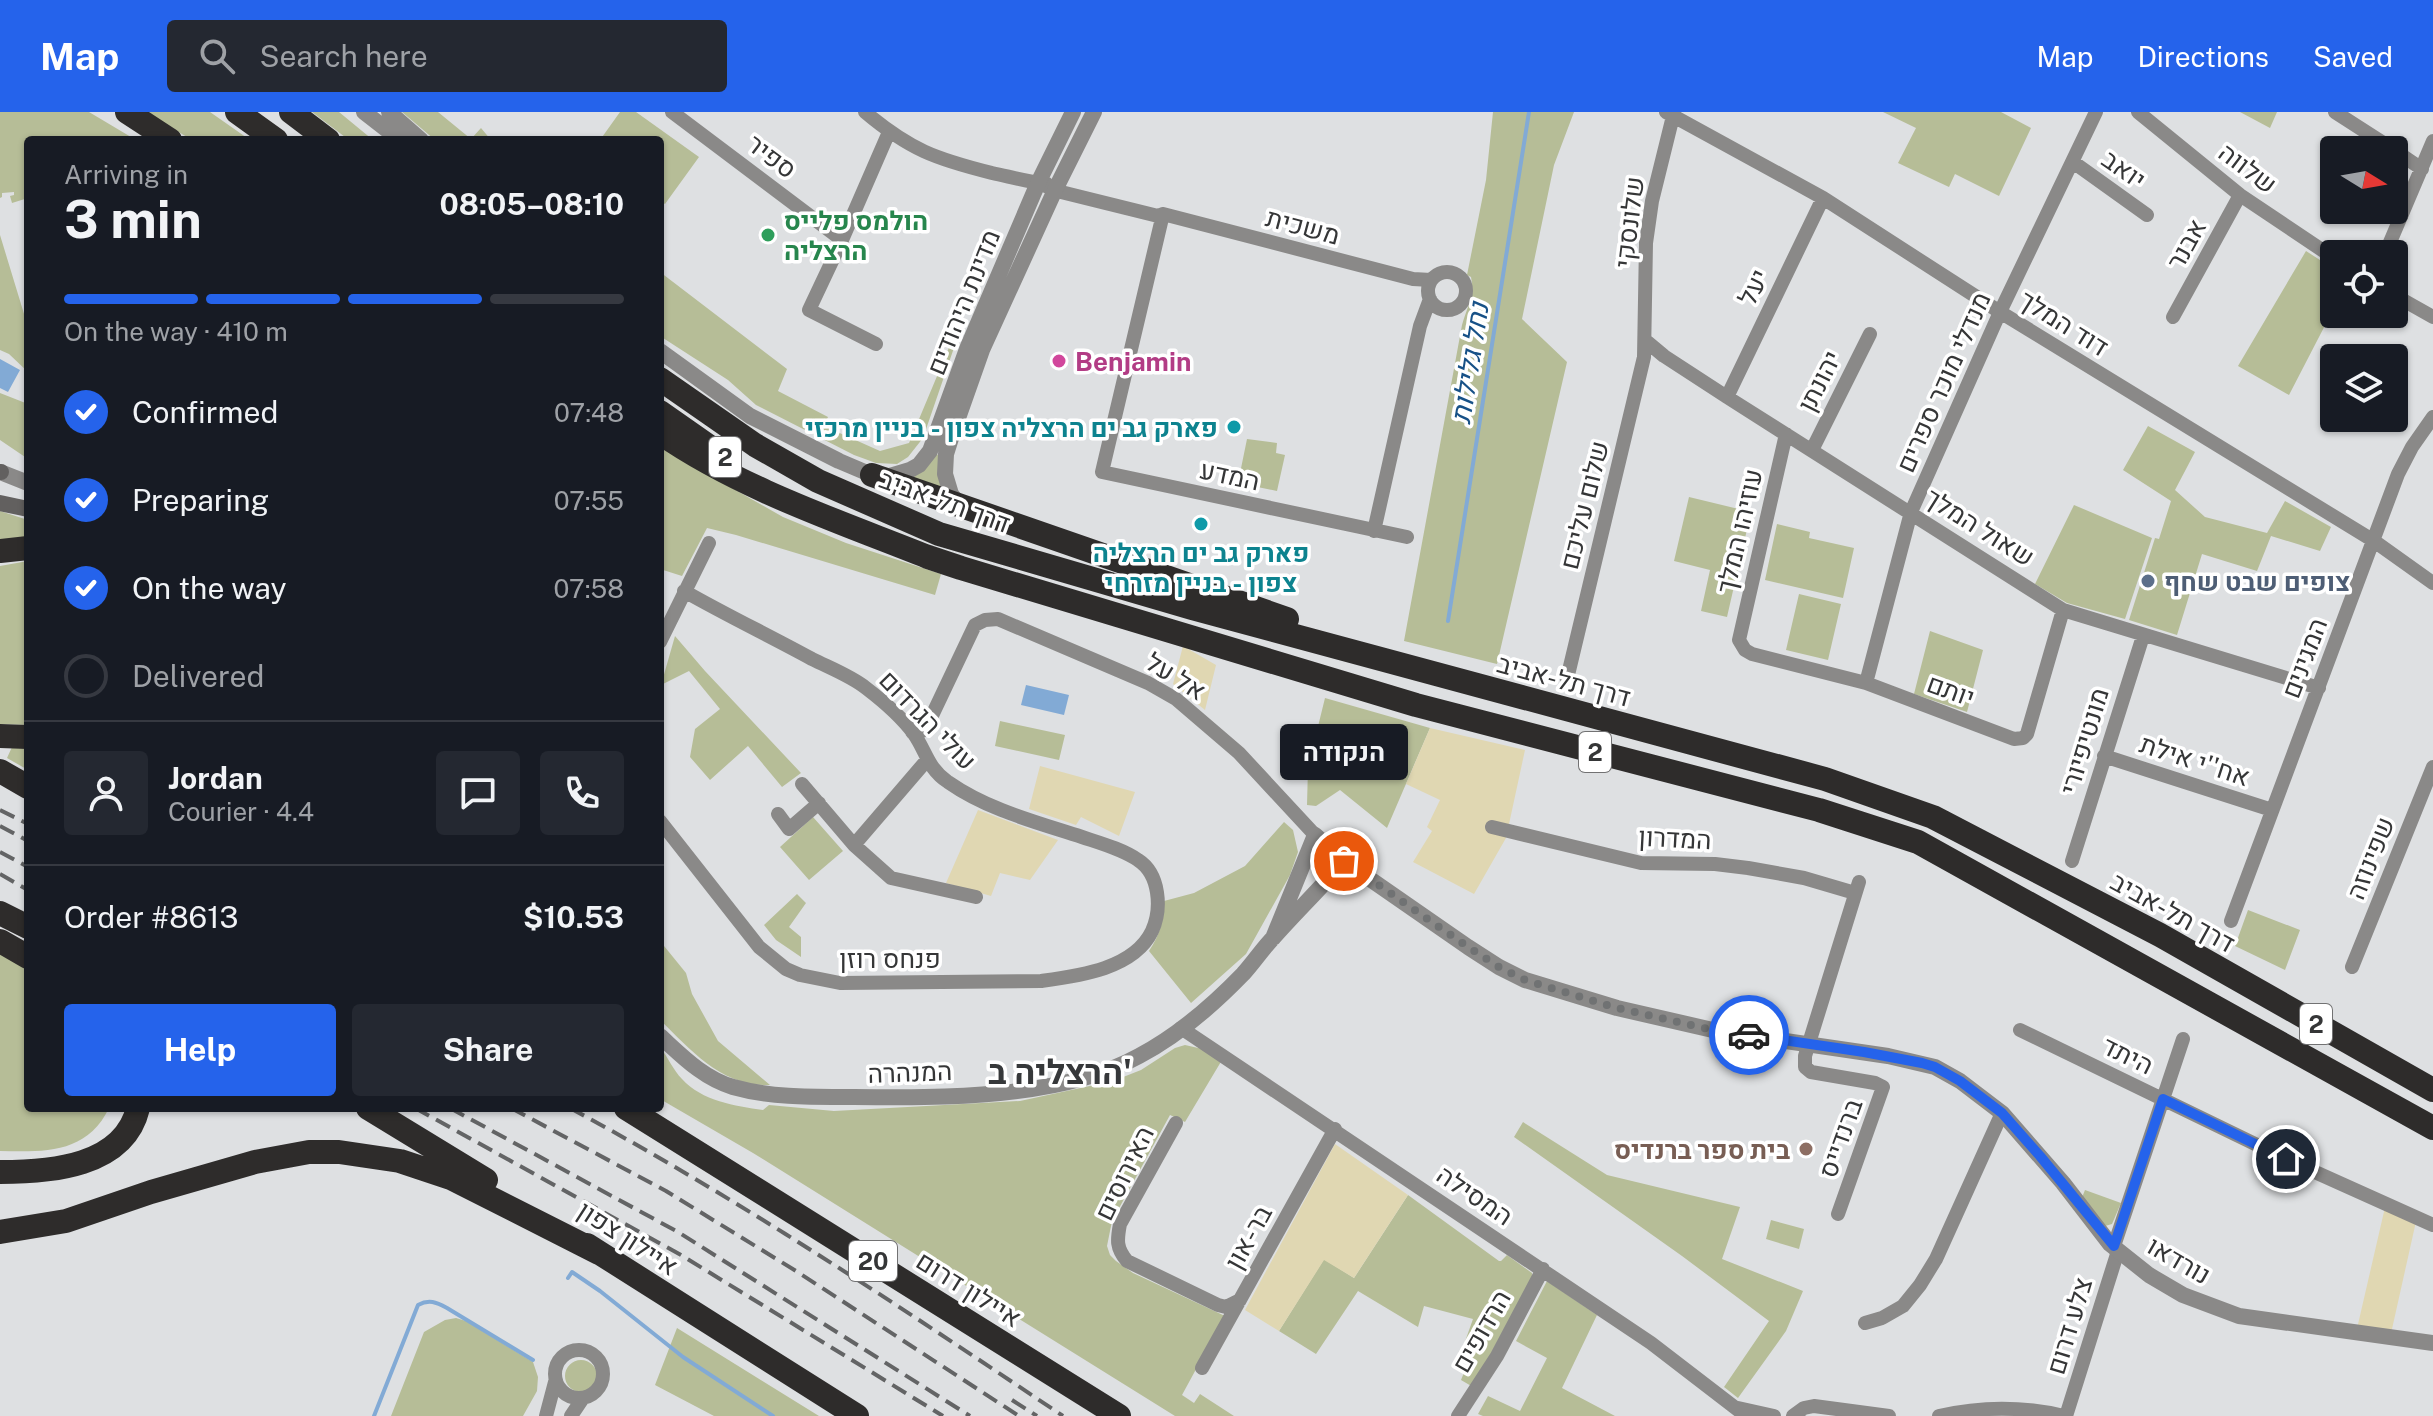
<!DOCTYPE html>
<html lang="en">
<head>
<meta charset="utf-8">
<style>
  body { margin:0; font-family:"Public Sans",Heebo,sans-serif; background:#242831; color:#f1f3f6; height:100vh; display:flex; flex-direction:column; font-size:30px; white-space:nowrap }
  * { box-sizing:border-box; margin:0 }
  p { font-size:26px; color:#9ea1a6 }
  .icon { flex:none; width:44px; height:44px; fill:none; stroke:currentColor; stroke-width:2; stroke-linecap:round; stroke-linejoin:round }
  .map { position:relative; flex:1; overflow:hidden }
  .drawer { position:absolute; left:24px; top:24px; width:640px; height:976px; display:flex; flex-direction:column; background:#171b24; border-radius:8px; box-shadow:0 2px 6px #0004 }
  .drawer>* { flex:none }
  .needle { width:52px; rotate:101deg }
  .tools { position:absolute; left:2320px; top:24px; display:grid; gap:16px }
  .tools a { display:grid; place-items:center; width:88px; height:88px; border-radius:8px; background:#171b24; box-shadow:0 2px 6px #0004; font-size:40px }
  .pin { position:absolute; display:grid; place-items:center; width:68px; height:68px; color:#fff; margin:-34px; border:4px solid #fff; border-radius:50%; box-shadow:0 2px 8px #0007 }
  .courier { position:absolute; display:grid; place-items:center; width:80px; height:80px; margin:-40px; border:6px solid #2563eb; border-radius:50%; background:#fff; color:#222; box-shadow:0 2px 10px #0007 }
  .bubble { position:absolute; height:56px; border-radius:8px; background:#171b24; box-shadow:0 2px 6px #0004; font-size:26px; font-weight:700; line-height:56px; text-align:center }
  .headline em { font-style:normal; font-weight:700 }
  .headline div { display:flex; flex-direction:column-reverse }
  .headline { display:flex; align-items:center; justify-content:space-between; height:136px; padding:0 40px }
  h1 { font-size:52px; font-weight:700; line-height:60px }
  .bar { display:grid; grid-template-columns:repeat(4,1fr); gap:12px 8px; align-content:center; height:96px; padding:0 40px }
  .bar i { height:10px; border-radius:6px; background:#363941 }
  .bar .current { background:#2563eb }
  .bar p { grid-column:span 4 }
  .line { display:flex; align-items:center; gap:20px; padding:0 40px; border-top:2px solid #363941 }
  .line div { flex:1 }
  .round { display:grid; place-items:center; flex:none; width:84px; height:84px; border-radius:8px; background:#242831 }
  ol { padding:0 40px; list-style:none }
  li { display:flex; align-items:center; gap:24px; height:88px }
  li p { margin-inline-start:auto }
  li .icon { padding:8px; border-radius:50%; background:#2563eb; color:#fff; stroke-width:4 }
  li:last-child { color:#9ea1a6 }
  li i { width:44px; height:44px; border:4px solid #363941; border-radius:50% }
  .primary-button { display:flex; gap:16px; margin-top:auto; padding:16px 40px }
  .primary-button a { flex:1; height:92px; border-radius:8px; background:#2563eb; color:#fff; font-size:32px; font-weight:700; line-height:92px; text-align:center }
  .primary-button a+a { background:#242831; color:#f1f3f6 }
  header { display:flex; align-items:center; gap:48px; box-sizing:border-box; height:112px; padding:0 40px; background:#2563eb; color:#fff }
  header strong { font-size:38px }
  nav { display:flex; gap:44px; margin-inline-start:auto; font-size:28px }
  .search { width:560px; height:72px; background:#242831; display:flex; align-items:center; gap:20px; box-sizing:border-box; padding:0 28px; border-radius:8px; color:#9ea1a6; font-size:30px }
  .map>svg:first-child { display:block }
</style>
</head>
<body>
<header>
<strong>Map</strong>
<div class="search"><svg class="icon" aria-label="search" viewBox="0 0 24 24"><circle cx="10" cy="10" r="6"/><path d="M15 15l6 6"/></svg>Search here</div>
<nav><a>Map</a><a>Directions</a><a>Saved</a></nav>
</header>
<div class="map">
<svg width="2433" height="1304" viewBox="0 0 2433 1304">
  <rect width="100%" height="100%" fill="#dee0e2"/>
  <path fill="#b6bd97" d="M0 0H89L136 28H28V86L12 91 10 84 14 83V80L2 81V85L0 86Z
    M145 0H210L250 28H192Z
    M312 0H339L373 28H349Z
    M402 0H438L471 27 481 16 491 28H435Z
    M620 0H636L699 45 665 92 660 89V28H600Z
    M1493 0H1574L1554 53 1522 207 1567 250 1497 552 1404 529 1462 213C1467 195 1475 183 1471 165L1467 163 1486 68Z
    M1883 0H2001L2031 16 1999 84 1955 62 1949 75 1898 51 1916 16Z
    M2240 0H2277L2270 16Z
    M0 123 28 215V260L9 242 0 238Z
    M2306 139 2334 157V196L2289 283 2238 254Z
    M660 160 787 257 778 279 828 305 824 314 880 339 909 331 953 226 957 227 923 326 908 345 897 352 876 351 854 343 756 293 728 268 660 224Z
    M0 281 28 292V347L0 328Z
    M2148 314 2195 340 2175 378 2205 405 2267 421 2285 389 2331 415 2320 439 2271 424 2257 459 2202 442 2177 523 2129 508 2155 426 2159 427 2171 389 2123 358Z
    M1247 327 1277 331 1276 341 1285 343 1277 379 1238 371Z
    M660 335 783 405 846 431 941 462 935 483 736 423 707 416 682 464 660 457Z
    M933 342 940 343 945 381 895 367Z
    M1689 385 1751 400 1727 505 1701 499 1710 458 1674 449Z
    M2074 393 2152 426 2125 507 2067 491 2035 472Z
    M0 399 28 408V430L0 433Z
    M1777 412 1810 420 1809 426 1854 436 1843 486 1765 468Z
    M28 449V613L0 612V454Z
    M1799 482 1841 492 1828 548 1786 538Z
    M1930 519 1983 538 1967 600 1914 582Z
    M675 524 705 559 801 661 782 675 748 634 710 668 690 645 695 617 720 597 689 559 661 573Z
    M1325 586 1430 616 1387 716 1340 678 1316 694 1307 693 1308 655Z
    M1000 609 1065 623 1059 648 995 634Z
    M28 634V658L7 646 12 635Z
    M813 705 843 739 809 768 780 735Z
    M1284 710 1293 718 1298 740 1290 763 1246 842 1191 891 1149 839C1160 823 1163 809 1164 789L1194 781 1245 754Z
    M797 782 806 791 789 815 801 825V845L776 828 764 813Z
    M2248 798 2300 818 2285 858 2235 834Z
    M660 829 686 861 692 882 718 929 770 973C722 975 692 939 660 908Z
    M0 833 28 848V996H109C87 1042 44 1040 0 1039Z
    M1185 933 1207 938 1222 948 1185 1010 1170 1003 1112 1109 1107 1134 1110 1143 1116 1149 1133 1161 1225 1204 1182 1283 1194 1291 1200 1282 1234 1304H1175L753 1041 660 987V935C668 945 673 958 682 967 702 989 735 994 763 998L769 993 834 999 1020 989 1113 969 1141 958 1175 936Z
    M1523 1010 1607 1063 1740 1095 1722 1147 1803 1179 1786 1219 1738 1286 1724 1275 1769 1209 1682 1144 1514 1025Z
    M2085 1078 2121 1091 2112 1112 2105 1114 2081 1088Z
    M1408 1083 1499 1149H1501L1507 1143 1532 1161V1165L1473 1275 1461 1268 1471 1243 1462 1238 1473 1207 1424 1194 1418 1215 1358 1179 1316 1242 1279 1219 1324 1147 1354 1166Z
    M1771 1108 1804 1117 1799 1137 1766 1127Z
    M1547 1169 1597 1203 1562 1276 1615 1304H1483L1478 1302 1488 1284 1520 1299 1547 1246 1516 1229Z
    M456 1206 466 1209 533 1250 538 1265 537 1279 523 1304H391L424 1220 445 1208Z
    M677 1216 819 1304H714L655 1273Z
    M565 1264a16 16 0 1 1 32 0a16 16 0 1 1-32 0Z"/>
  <path fill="#e0d7b2" d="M1183 534 1216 553 1205 598 1173 572Z
    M1430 616 1525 638 1506 726 1474 782 1413 750 1432 719 1427 715 1440 688 1406 672Z
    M1040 654 1135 680 1119 724 1081 705 1076 713 1029 697Z
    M978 698 1058 728 1030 768 1000 761 991 784 946 771Z
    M1335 1032 1408 1083 1354 1166 1324 1148 1279 1219 1245 1198Z
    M2386 1091 2417 1105 2390 1226 2356 1221Z"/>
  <path fill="#82aad5" d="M0 247 20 258 8 280 0 276Z
    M1026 573 1069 583 1064 603 1021 593Z"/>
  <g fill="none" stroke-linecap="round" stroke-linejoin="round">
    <path stroke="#82aad5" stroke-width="4" d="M1448 509 1529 0
      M568 1166 572 1160 600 1179 683 1245 773 1304
      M374 1304 418 1193C429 1187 436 1190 447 1196L533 1248"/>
    <path stroke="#8a8988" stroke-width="14" d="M672 0 842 128
      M865 0C910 38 936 47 992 61 1011 65 1029 70 1047 72
      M1666 0 1823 86 2000 200 2374 429 2433 471
      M2138 0 2240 83 2334 146
      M2335 0 2394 38
      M2394 38 2422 57
      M2073 50 2147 103
      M1038 71 1061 80 1158 104 1163 102 1413 167 1431 168
      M1163 102 1102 360 1407 425
      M2385 142 2433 29
      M1428 179a19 19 0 1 1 38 0a19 19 0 1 1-38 0Z
      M2394 183 2433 205
      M2173 205 2240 83
      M1646 229 1664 244 1727 285 2063 498 2319 576
      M876 232 809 198 842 128 889 20
      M1727 285 1823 86
      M1786 322 1739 528 1745 538 1752 542 1866 571 2014 627 2023 626 2027 622 2063 498
      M1812 338 1870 222
      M1374 419 1420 214 1430 187
      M660 530 709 431
      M1567 567 1644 245 1646 131 1652 89 1674 0
      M1866 571 1911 400 2000 200 2096 0
      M912 620 922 619 928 612 975 513 985 508 998 507 1148 571 1176 587 1239 641 1315 723
      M2104 644 2272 698
      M802 672 854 733 891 766 976 785
      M778 702 789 717 819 691
      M660 709 759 835 786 857 800 863 840 871 1041 869C1078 864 1134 857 1152 819 1162 797 1160 762 1138 748 1122 737 1100 731 1082 725 1036 710 988 698 948 670 928 657 926 639 914 622 901 604 883 589 866 576 851 564 830 556 812 547 770 524 726 503 684 479
      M1492 715 1641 751 1715 752 1748 756 1804 766 1855 781
      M854 733 927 648
      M2072 749 2143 524
      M2231 809 2398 362 2412 335 2433 305
      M2352 855 2433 655
      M1181 916 1651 1231 1746 1304
      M2020 918 2286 1047 2433 1113
      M1176 1011 1120 1112C1117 1128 1116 1136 1127 1149L1218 1193 1226 1195 1240 1188
      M1838 1102 1883 975 1875 971 1811 960 1805 955V944L1859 770
      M2114 1134 2183 927
      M1865 1211 1882 1206 1903 1194 1920 1173 1936 1147 2002 1001
      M555 1262a24 24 0 1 1 48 0a24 24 0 1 1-48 0Z
      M1202 1256 1335 1017
      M1738 1296 1774 1304
      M546 1304 555 1270
      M571 1304 583 1286
      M1458 1304 1497 1244 1543 1157
      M1793 1304 1804 1296 1814 1294 1889 1304
      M1939 1304C1982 1294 2022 1294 2064 1304
      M2066 1304 2118 1139"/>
    <path stroke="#8a8988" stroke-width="16" d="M364 0 400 28
      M389 0 421 28
      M660 239 750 304 839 349 872 363 890 364 910 358 919 353 930 339 967 237 1038 71 1073 0
      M0 360 28 371
      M960 394 951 382 945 362 946 342 952 323 982 238 1055 78 1094 0
      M1273 826 1315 723 1344 749 1468 835 1499 855 1525 868 1617 896 1717 919 1888 944 1935 955 1960 969 2002 1001 2063 1071 2110 1132 2149 1163 2183 1183 2239 1204 2433 1231
      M660 924C682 944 703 966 733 975 772 986 814 985 854 985 941 986 1061 987 1139 944 1177 924 1213 893 1243 862 1254 850 1263 836 1274 825 1297 799 1322 775 1344 749"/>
    <path stroke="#62605f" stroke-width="16" d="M0 360H1
      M0 391 28 397"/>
    <path stroke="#2e2c2b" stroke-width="24" d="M127 0 170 28
      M237 0 276 28
      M291 0 328 28
      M660 267 755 333 818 369 939 422 1192 496 1825 667 1933 705 2160 823 2433 978
      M660 300 720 342
      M660 321C741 377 838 409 928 445L961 456 1416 593 1819 698 1918 730 2433 1016
      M872 363 1287 507
      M0 439 28 436
      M0 624 28 625
      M0 659 28 675
      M0 801 28 815
      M0 829 28 845
      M368 996 486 1068
      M626 996 1119 1304
      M0 1060C50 1060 124 1055 138 996
      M0 1120 66 1109 151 1080 255 1050 309 1040H339L400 1049 451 1066 599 1141
      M587 1133 857 1304"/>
    <path stroke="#636465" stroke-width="4" stroke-dasharray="16 8" stroke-linecap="butt" d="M0 698 28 712
      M0 714 28 729
      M0 740 28 755
      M0 762 28 778
      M415 996 681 1143 943 1304
      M450 996 678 1120 970 1304
      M511 996 666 1079 796 1159 1019 1304
      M570 996C741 1088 902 1196 1063 1304
      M1012 1288 1037 1304"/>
  </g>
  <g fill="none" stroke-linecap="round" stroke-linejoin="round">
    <path stroke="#707273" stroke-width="8" stroke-dasharray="0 14.4" d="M1344 749 1468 835 1499 855 1525 868 1617 896 1717 919 1749 923"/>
    <path stroke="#2563eb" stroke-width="10" d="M1749 923 1864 940 1922 951 1935 955 1960 969 2002 1001 2040 1044 2114 1134 2163 987 2286 1047"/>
  </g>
  <circle fill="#2e9e5b" stroke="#fff" stroke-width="3" cx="768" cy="123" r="8"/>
  <circle fill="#d1479c" stroke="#fff" stroke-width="3" cx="1059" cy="249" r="8"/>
  <g fill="#0f9aa8" stroke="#fff" stroke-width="3">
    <circle cx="1234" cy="315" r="8"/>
    <circle cx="1201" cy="412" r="8"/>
  </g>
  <circle fill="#5c6f8a" stroke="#fff" stroke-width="3" cx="2148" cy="469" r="8"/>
  <circle fill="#8d6e63" stroke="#fff" stroke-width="3" cx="1806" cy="1037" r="8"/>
  <g text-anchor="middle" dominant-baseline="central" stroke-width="7" stroke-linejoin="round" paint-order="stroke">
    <g fill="#fff" stroke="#727273" stroke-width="2">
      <rect x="709" y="325" width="32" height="40" rx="6"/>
      <rect x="1579" y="620" width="32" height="40" rx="6"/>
      <rect x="2300" y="892" width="32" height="40" rx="6"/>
      <rect x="849" y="1129" width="48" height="40" rx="6"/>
    </g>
    <g font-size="24" font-weight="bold" fill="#353637">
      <text x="725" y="345">2</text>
      <text x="1595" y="640">2</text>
      <text x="2316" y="912">2</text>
      <text x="873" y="1149">20</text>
    </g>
    <g font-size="26" fill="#353637" stroke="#fff">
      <text transform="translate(772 44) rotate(37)">ספיר</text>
      <text transform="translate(2248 56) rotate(37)">שלווה</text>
      <text transform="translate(2124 57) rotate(35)">יואב</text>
      <text transform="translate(1629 110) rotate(-83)">שלונסקי</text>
      <text transform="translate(1303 114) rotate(15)">משכית</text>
      <text transform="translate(2186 132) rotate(-61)">אבנר</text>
      <text transform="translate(1753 175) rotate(-64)">יעל</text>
      <text transform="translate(963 190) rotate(-68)">מדינת היהודים</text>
      <text transform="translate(2064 211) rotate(32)">דוד המלך</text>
      <text transform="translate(1819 269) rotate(-63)">יהונתן</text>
      <text transform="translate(1943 270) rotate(-66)">מנדלי מוכר ספרים</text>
      <text transform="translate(1230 363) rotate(12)">המדע</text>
      <text transform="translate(945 389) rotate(20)">דרך תל-אביב</text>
      <text transform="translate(1584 393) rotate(-76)">שלום עליכם</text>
      <text transform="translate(1980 415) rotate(32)">שאול המלך</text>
      <text transform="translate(1739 419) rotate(-77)">עוזיהו המלך</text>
      <text transform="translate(2304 546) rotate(-69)">המגינים</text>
      <text transform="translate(1176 564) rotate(32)">אל על</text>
      <text transform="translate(1564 568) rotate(15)">דרך תל-אביב</text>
      <text transform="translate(1951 578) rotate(20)">יותם</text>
      <text transform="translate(928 608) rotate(46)">עולי הגרדום</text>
      <text transform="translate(2084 629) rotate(-73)">מונטיפיורי</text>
      <text transform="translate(2195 648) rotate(18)">אח''י אילת</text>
      <text transform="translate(1675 726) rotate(3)">המדרון</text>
      <text transform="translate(2370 746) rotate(-68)">שפינוזה</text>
      <text transform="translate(2173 800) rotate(29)">דרך תל-אביב</text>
      <text x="890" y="846">פנחס רוזן</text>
      <text transform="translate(2128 943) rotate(26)">היתד</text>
      <text transform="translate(910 960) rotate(-2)">המנהרה</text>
      <text transform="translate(1840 1026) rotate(-70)">ברנדייס</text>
      <text transform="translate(1124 1061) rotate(-64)">האירוסים</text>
      <text transform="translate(1475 1083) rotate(34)">המסילה</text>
      <text transform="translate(1248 1125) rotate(-61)">בר-און</text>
      <text transform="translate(628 1126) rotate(33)">איילון צפון</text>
      <text transform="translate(2179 1148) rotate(30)">נורדאו</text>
      <text transform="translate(969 1177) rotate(32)">איילון דרום</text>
      <text transform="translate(2069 1214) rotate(-73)">צלע דרום</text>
      <text transform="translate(1481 1219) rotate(-60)">הרדופים</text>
    </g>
    <g font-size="26" font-weight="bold" fill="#27864d" stroke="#fff" text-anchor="start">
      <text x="784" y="108">הולמס פלייס<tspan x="784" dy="30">הרצליה</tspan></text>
    </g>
    <g font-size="26" font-weight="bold" fill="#b23c85" stroke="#fff" text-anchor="start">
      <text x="1075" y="249">Benjamin</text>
    </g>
    <g font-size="26" font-weight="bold" fill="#0d838f" stroke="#fff" text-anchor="end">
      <text x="1218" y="315">פארק גב ים הרצליה צפון - בניין מרכזי</text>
      <text x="1201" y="440" text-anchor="middle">פארק גב ים הרצליה<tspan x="1201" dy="30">צפון - בניין מזרחי</tspan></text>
    </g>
    <g font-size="26" font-weight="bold" fill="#4e5e75" stroke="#fff" text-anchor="start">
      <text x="2164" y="469">צופים שבט שחף</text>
    </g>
    <g font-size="26" font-weight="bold" fill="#785e54" stroke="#fff" text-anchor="end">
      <text x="1790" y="1037">בית ספר ברנדיס</text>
    </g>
    <g font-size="28" font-style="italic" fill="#175187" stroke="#fff">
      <text transform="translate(1469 251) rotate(-81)">נחל גלילות</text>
    </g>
    <g font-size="34" font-weight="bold" fill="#36383a" stroke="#fff">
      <text x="1060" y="960">הרצליה ב'</text>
    </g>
  </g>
</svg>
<div class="tools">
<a><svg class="needle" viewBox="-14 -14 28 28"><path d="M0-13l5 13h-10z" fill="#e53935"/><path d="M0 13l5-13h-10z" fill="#9ea1a6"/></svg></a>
<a><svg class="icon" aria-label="locate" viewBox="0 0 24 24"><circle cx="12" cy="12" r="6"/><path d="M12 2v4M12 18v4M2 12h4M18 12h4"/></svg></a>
<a><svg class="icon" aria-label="layers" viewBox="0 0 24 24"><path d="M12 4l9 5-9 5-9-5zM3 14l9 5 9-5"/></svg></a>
</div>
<div class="pin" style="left:1344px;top:749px;background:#ea580c"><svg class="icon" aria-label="bag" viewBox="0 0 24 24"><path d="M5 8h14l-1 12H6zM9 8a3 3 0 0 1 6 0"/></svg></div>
<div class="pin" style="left:2286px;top:1047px;background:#1f2937"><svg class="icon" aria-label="home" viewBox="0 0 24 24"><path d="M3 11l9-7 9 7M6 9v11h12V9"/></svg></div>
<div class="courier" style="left:1749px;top:923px"><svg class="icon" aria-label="car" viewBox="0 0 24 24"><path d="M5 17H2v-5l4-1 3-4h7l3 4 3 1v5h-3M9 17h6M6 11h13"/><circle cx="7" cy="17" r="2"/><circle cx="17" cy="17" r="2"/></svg></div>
<div class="bubble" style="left:1280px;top:612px;width:128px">הנקודה</div>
<section class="drawer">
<div class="headline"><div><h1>3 min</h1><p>Arriving in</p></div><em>08:05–08:10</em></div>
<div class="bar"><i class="current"></i><i class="current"></i><i class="current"></i><i></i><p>On the way · 410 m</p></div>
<ol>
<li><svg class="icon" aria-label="check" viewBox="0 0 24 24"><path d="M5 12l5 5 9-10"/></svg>Confirmed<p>07:48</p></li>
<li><svg class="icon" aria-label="check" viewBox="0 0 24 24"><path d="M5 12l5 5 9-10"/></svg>Preparing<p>07:55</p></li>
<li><svg class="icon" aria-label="check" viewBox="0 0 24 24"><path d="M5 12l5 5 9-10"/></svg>On the way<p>07:58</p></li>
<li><i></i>Delivered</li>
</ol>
<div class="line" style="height:144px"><a class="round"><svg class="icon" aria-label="person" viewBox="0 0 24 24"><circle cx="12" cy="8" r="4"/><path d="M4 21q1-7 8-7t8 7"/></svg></a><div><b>Jordan</b><p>Courier · 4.4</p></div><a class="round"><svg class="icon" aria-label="chat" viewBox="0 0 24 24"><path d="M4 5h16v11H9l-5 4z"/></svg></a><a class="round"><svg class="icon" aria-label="phone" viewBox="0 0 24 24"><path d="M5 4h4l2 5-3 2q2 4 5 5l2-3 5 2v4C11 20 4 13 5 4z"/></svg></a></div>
<div class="line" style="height:104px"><div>Order #8613</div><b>$10.53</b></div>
<div class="primary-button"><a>Help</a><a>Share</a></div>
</section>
</div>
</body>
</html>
